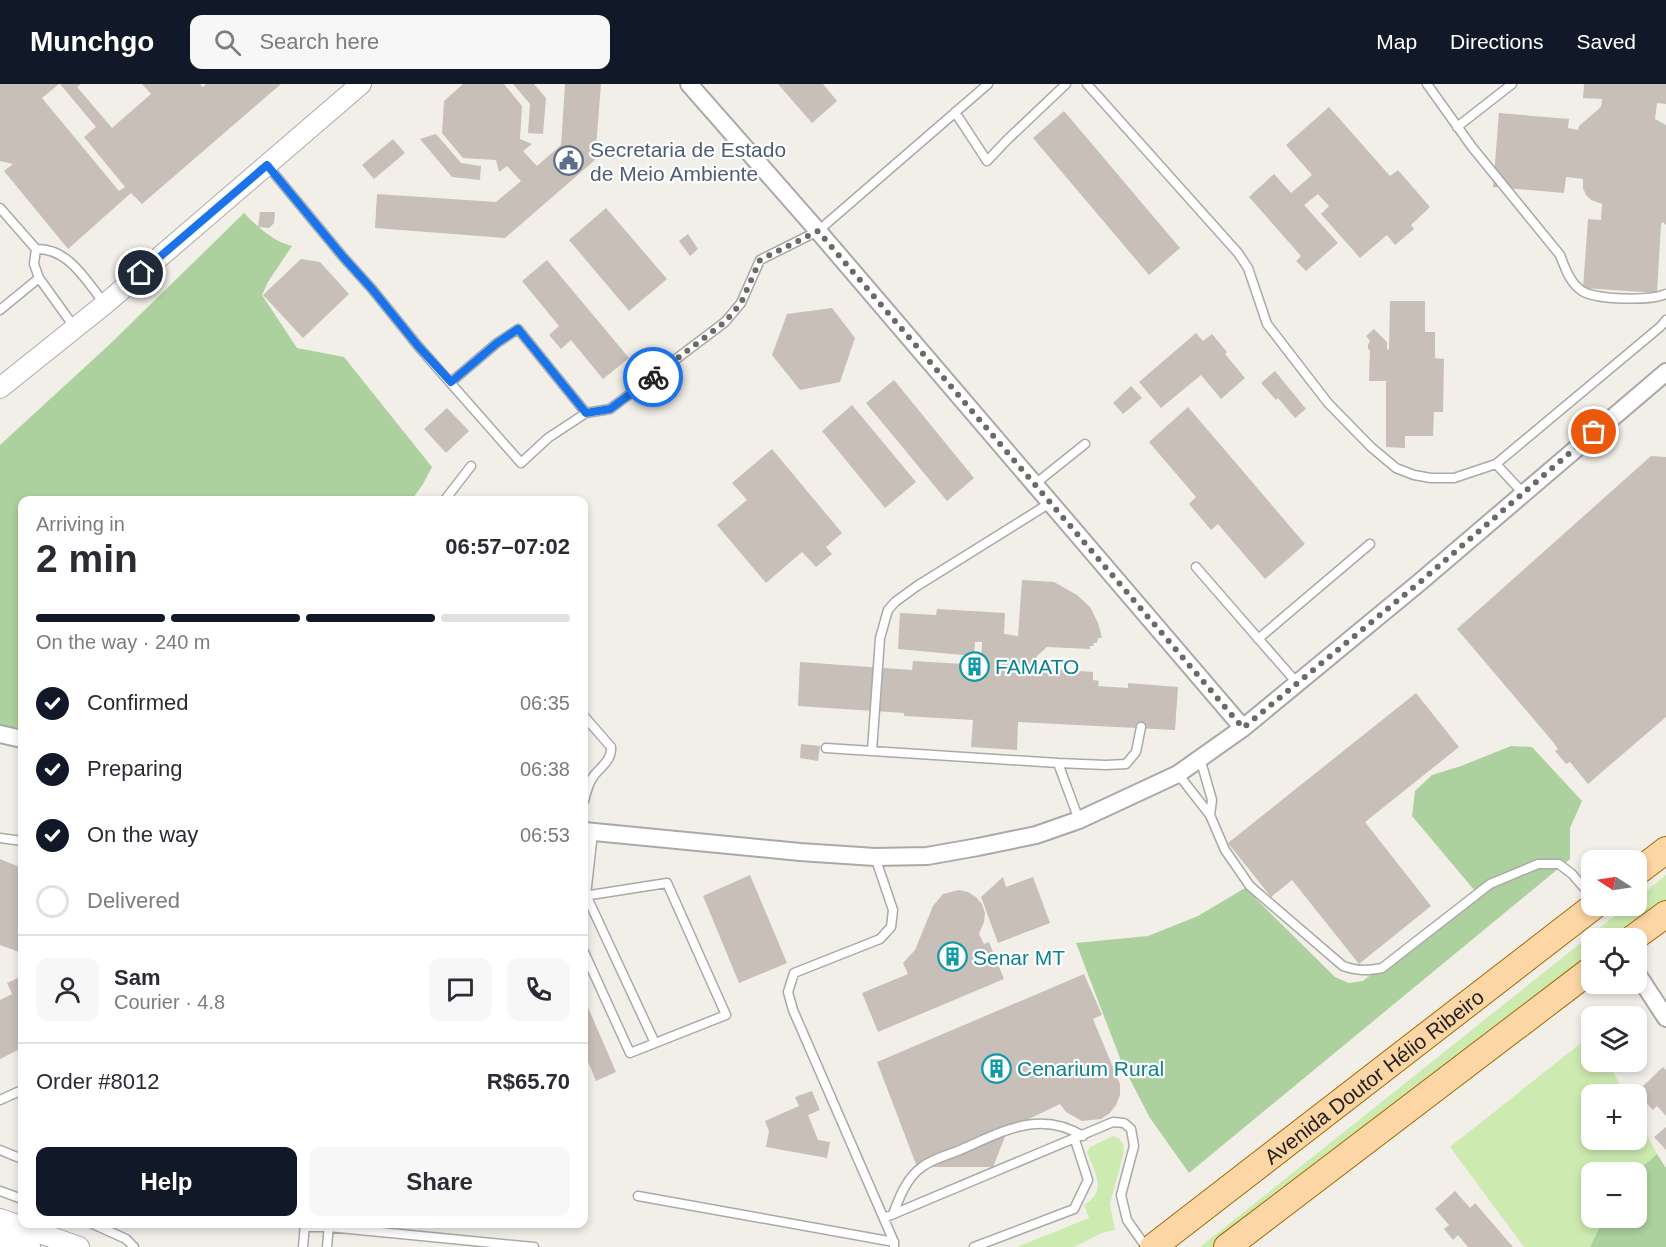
<!DOCTYPE html>
<html lang="en">
<head>
<meta charset="utf-8">
<style>
  body { margin:0; font-family:Helvetica,sans-serif; background:#f7f7f7; color:#2b2b33; height:100vh; display:flex; flex-direction:column; font-size:22px; white-space:nowrap }
  * { box-sizing:border-box; margin:0 }
  p { font-size:20px; color:#7c7c81 }
  .icon { flex:none; width:33px; height:33px; fill:none; stroke:currentColor; stroke-width:2; stroke-linecap:round; stroke-linejoin:round }
  .map { position:relative; flex:1; overflow:hidden }
  .side { position:absolute; left:18px; top:412px; width:570px; height:732px; display:flex; flex-direction:column; background:#fff; border-radius:12px; box-shadow:0 3px 9px #0003 }
  .side>* { flex:none }
  .needle { width:39px; rotate:282deg }
  .fabs { position:absolute; left:1581px; top:766px; display:grid; gap:12px }
  .fabs a { display:grid; place-items:center; width:66px; height:66px; border-radius:12px; background:#fff; box-shadow:0 3px 9px #0003; font-size:30px }
  .pin { position:absolute; display:grid; place-items:center; width:51px; height:51px; color:#fff; margin:-26px; border:3px solid #fff; border-radius:50%; box-shadow:0 2px 6px #0007 }
  .courier { position:absolute; display:grid; place-items:center; width:60px; height:60px; margin:-30px; border:4px solid #1a73e8; border-radius:50%; background:#fff; color:#222; box-shadow:0 2px 8px #0007 }
  .summary em { font-style:normal; font-weight:600 }
  .summary div { display:flex; flex-direction:column-reverse }
  .summary { display:flex; align-items:center; justify-content:space-between; height:102px; padding:0 18px }
  h1 { font-size:39px; font-weight:600; line-height:45px }
  .bar { display:grid; grid-template-columns:repeat(4,1fr); gap:9px 6px; align-content:center; height:72px; padding:0 18px }
  .bar i { height:8px; border-radius:4px; background:#e1e1e2 }
  .bar .active { background:#111827 }
  .bar p { grid-column:span 4 }
  .line { display:flex; align-items:center; gap:15px; padding:0 18px; border-top:2px solid #e1e1e2 }
  .line div { flex:1 }
  .round { display:grid; place-items:center; flex:none; width:63px; height:63px; border-radius:12px; background:#f7f7f7 }
  ol { padding:0 18px; list-style:none }
  li { display:flex; align-items:center; gap:18px; height:66px }
  li p { margin-inline-start:auto }
  li .icon { padding:6px; border-radius:50%; background:#111827; color:#fff; stroke-width:4 }
  li:last-child { color:#7c7c81 }
  li i { width:33px; height:33px; border:3px solid #e1e1e2; border-radius:50% }
  .primary-button { display:flex; gap:12px; margin-top:auto; padding:12px 18px }
  .primary-button a { flex:1; height:69px; border-radius:12px; background:#111827; color:#fff; font-size:24px; font-weight:600; line-height:69px; text-align:center }
  .primary-button a+a { background:#f7f7f7; color:#2b2b33 }
  header { display:flex; align-items:center; gap:36px; box-sizing:border-box; height:84px; padding:0 30px; background:#111827; color:#fff }
  header strong { font-size:28px }
  nav { display:flex; gap:33px; margin-inline-start:auto; font-size:21px }
  .search { width:420px; height:54px; background:#f7f7f7; display:flex; align-items:center; gap:15px; box-sizing:border-box; padding:0 21px; border-radius:12px; color:#7c7c81; font-size:22px }
  .map>svg:first-child { display:block }
</style>
</head>
<body>
<header>
<strong>Munchgo</strong>
<div class="search"><svg class="icon" aria-label="search" viewBox="0 0 24 24"><circle cx="10" cy="10" r="6"/><path d="M15 15l6 6"/></svg>Search here</div>
<nav><a>Map</a><a>Directions</a><a>Saved</a></nav>
</header>
<div class="map">
<svg width="1666" height="1163" viewBox="0 0 1666 1163">
  <rect width="100%" height="100%" fill="#f2efe9"/>
  <path fill="#cdebb0" d="M1666 791V817L1617 855H1592L1591 875 1226 1163H1200L1627 822H1636L1637 815Z
    M1591 951 1592 978H1608L1625 1011H1592V1056H1636L1637 1031 1657 1070 1635 1089H1592V1134H1604L1590 1163H1524L1450 1063Z
    M1113 1052 1119 1054 1123 1060 1124 1068 1110 1120 1115 1146 1102 1149 1074 1163H1017L1089 1134 1084 1121C1108 1107 1095 1089 1087 1068L1090 1063Z"/>
  <path fill="#add19e" d="M244 129C258 143 272 157 292 162L268 198 262 211 297 264 344 273 432 383 423 400 411 417H22V646L0 643V361L109 261Z
    M1511 662 1532 663 1582 717 1570 744V775L1189 1089 1150 1034 1123 982 1076 859 1148 852 1198 832 1245 804 1335 893 1349 899 1363 897 1475 807 1412 732 1415 707 1432 691 1461 682Z
    M1657 1070 1666 1084V1163H1590L1604 1134H1636L1635 1089Z"/>
  <path fill="#c7bfb8" d="M0 0H59L42 14 119 107 125 103 84 53 96 43 60 0H81L77 3 112 44 151 10 142 0H200L203 3 206 0H281L142 120 131 109 68 165 4 87 13 80 0 77Z
    M463 0H504L522 22 520 55 532 60 523 67 537 82 561 61 565 0H601L595 76 505 154 375 144 377 110 496 118 521 97 507 82 499 88 496 76 463 74 442 49 444 17Z
    M513 0H534L546 14 543 50 528 49 530 20Z
    M778 0H823L837 17 812 39Z
    M1584 0H1666V20L1657 19 1655 35 1666 41V141L1663 138 1661 140 1657 209 1583 204 1588 135 1601 136 1602 120 1591 116 1586 111 1583 104V95L1566 93 1564 109 1493 103 1499 29 1569 35 1568 44 1578 46 1579 42 1601 23 1602 15 1583 14Z
    M1329 23 1390 92 1398 86 1430 123 1411 141 1414 145 1395 161 1387 151 1360 174 1321 130 1329 122 1318 110 1304 121 1338 159 1306 187 1296 177 1301 172 1249 113 1274 90 1291 109 1312 91 1286 61Z
    M1064 27 1180 164 1149 191 1033 54Z
    M436 50 461 79 481 82 480 96 452 93 420 55Z
    M393 55 405 69 374 95 362 81Z
    M606 124 667 195 629 227 569 156Z
    M260 128H275L274 139 269 144 258 143Z
    M688 150 698 165 690 172 679 157Z
    M301 175 320 178 349 210 303 254 263 211Z
    M547 176 629 274 603 295 571 256 561 265 549 251 559 242 522 197Z
    M1390 217H1425V248H1435V274L1444 275 1443 328H1434L1433 352H1405V364L1386 363V297H1369L1370 266 1368 265V261L1370 257 1366 252 1374 245 1387 258V266L1389 265Z
    M832 224 855 254 840 298 800 306 772 271 787 230Z
    M1196 249 1203 257 1212 250 1227 268 1225 270 1245 294 1221 315 1201 291 1161 324 1139 298Z
    M1275 287 1306 325 1295 334 1278 314 1276 316 1261 299Z
    M894 296 974 394 947 417 866 319Z
    M1131 302 1142 314 1123 330 1113 319Z
    M852 321 916 398 885 424 822 347Z
    M1188 323 1305 460 1265 495 1218 440 1211 446 1189 420 1196 413 1149 358Z
    M447 324 469 347 446 369 424 345Z
    M772 365 842 449 826 463 832 470 816 483 802 468 766 499 717 441 747 416 732 399Z
    M1651 372 1666 373V633L1588 700 1570 678 1566 680 1555 667 1558 665 1553 658 1457 545Z
    M1022 496 1054 498 1077 511 1090 523 1098 539 1102 554H1098L1097 559H1094L1093 562H1090V565L1047 563 1037 572 1036 584 1093 588V596L1099 597 1098 602 1128 604V599L1178 603 1175 646 1018 638 1017 666 971 663 973 636 904 632V629L798 622 800 578 912 586 913 577 981 581 982 558H975L974 572 898 565 900 529 936 531 937 525 1005 529 1004 550 1018 552Z
    M1416 609 1459 663 1365 738 1431 822 1359 880 1292 796 1271 813 1228 759Z
    M801 660 820 662 818 677 800 674Z
    M0 775 22 784V869L0 861Z
    M750 791 787 879 739 899 703 812Z
    M1003 793 1006 803 1033 793 1050 839 998 859 981 813Z
    M959 806 968 808 976 813 982 820 985 829 984 838 979 850 984 860 989 858 1004 895 878 948 862 909 908 890 903 879 915 866 933 822 943 810Z
    M1084 890 1102 931 1093 935 1120 1000V1011L1116 1021 1110 1029 1101 1035 1082 1037 1066 1028 1060 1020 1008 1045 993 1083H917L877 978Z
    M22 892V964L0 975V916L12 910 7 899Z
    M584 914 616 988 596 997 584 968Z
    M1663 983 1666 986V1032L1657 1022 1653 1026 1639 1011 1646 1005 1643 1002Z
    M812 1007 820 1026 808 1031 818 1056 830 1058 827 1074 766 1063 769 1047 765 1037 799 1022 795 1013Z
    M1666 1043V1066L1654 1053Z
    M1455 1107 1470 1124 1475 1119 1513 1163H1468L1458 1151 1453 1156 1444 1145 1449 1141 1435 1125Z"/>
  <g fill="none" stroke-linecap="round" stroke-linejoin="round">
    <defs>
      <path id="service" d="M1087 0 1238 169 1248 184 1267 240 1328 319 1371 363 1396 384 1414 391 1431 394H1454L1496 380 1523 409
        M1427 0 1472 63 1560 171C1565 184 1570 199 1582 207 1597 216 1650 217 1666 210
        M955 28 987 77 1007 56 1066 0
        M1457 43 1512 0
        M267 81 344 174 372 205 418 262 521 379 548 354 586 329 610 325 725 238 741 219 760 176 818 147 988 0
        M0 124 36 165C69 164 86 197 105 220
        M36 165 34 180 39 194 75 244
        M0 226 39 194
        M451 298 497 259 518 245 586 329
        M1496 380 1660 243 1666 236
        M1035 400 1085 360
        M444 417 471 382
        M1196 483 1297 599
        M1258 555 1370 460
        M584 632 611 663C612 677 600 683 593 693 588 700 586 709 584 717
        M826 664 1058 679 1079 736
        M872 667 880 554 888 526 895 518 917 502 1050 419
        M1058 679 1106 681 1126 680 1136 668 1141 643
        M1178 690 1210 731 1212 716 1200 674
        M1210 731 1225 766 1250 802 1343 882C1358 887 1367 887 1382 884L1490 800 1538 780H1559L1572 790 1592 813
        M593 749 586 811 655 959
        M0 754 22 757
        M875 773 893 826 891 843 880 855 794 889 788 908 793 926 894 1158V1163
        M584 812 667 799 726 931 630 969 584 868
        M0 1016 22 1006
        M0 1066 22 1075
        M0 1107 22 1115
        M638 1112 894 1158
        M893 1130C899 1114 907 1093 922 1083 932 1075 948 1071 960 1066 1002 1048 1039 1025 1083 1052
        M884 1134 1113 1038 1124 1039 1131 1045 1134 1062 1121 1111 1127 1136 1146 1163
        M93 1140 126 1155 134 1163
        M305 1143H329L534 1163
        M303 1163 305 1140
        M327 1163 329 1140
        M974 1163 1074 1125 1088 1096 1075 1056"/>
      <path id="minor" d="M689 0 818 147 1243 644
        M0 650 22 655
        M584 747 800 768 875 773 927 772 978 763 1036 751 1079 736 1178 690 1243 644 1420 498 1666 288
        M1636 888 1666 934"/>
      <path id="tertiary" d="M0 304 105 220 361 0
        M0 1135 79 1163
        M0 1152 30 1163"/>
      <g id="primary">
        <path d="M1636 789 1666 766"/>
        <path d="M1632 855 1666 830"/>
        <path id="s1" d="M1153 1163 1594 822"/>
        <path d="M1227 1163 1592 885"/>
      </g>
    </defs>
    <use href="#service" stroke="#a9a9a9" stroke-width="11"/>
    <use href="#minor" stroke="#a9a9a9" stroke-width="20"/>
    <use href="#tertiary" stroke="#a9a9a9" stroke-width="22"/>
    <use href="#primary" stroke="#a06b00" stroke-width="28"/>
    <use href="#service" stroke="#fff" stroke-width="8"/>
    <use href="#minor" stroke="#fff" stroke-width="16"/>
    <use href="#tertiary" stroke="#fff" stroke-width="20"/>
    <use href="#primary" stroke="#fcd6a4" stroke-width="26"/>
  </g>
  <g fill="none" stroke-linecap="round" stroke-linejoin="round">
    <path stroke="#6b6a68" stroke-width="6" stroke-dasharray="0 10.8" d="M653 293 725 238 741 219 760 176 818 147 1243 644 1420 498 1594 348"/>
    <path stroke="#1a73e8" stroke-width="8" d="M141 189 267 81 344 174 372 205 418 262 451 298 497 259 518 245 586 329 610 325 653 293"/>
  </g>
  <defs>
    <symbol id="civic-ring" viewBox="-11 -11 22 22"><circle r="9.5" fill="#fff" stroke="#5c6f8a" stroke-width="1.5"/><path d="M-.6-6.5H3V-4.5H.6V-3L4-1V1h2V6H-6V1h2V-1L-.6-3ZM-1.2 2.5V6h2.4V2.5Z" fill="#5c6f8a"/></symbol>
    <symbol id="building-ring" viewBox="-11 -11 22 22"><circle r="9.5" fill="#fff" stroke="#0f9aa8" stroke-width="1.5"/><path d="M-4-6H4V6H1V3H-1V6H-4ZM-2.5-4.3h1.7v1.8h-1.7ZM.8-4.3h1.7v1.8H.8ZM-2.5-1h1.7V.8h-1.7ZM.8-1h1.7V.8H.8Z" fill="#0f9aa8"/></symbol>
  </defs>
  <g fill-rule="evenodd">
    <use href="#civic-ring" x="552" y="60" width="33" height="33"/>
    <use href="#building-ring" x="958" y="566" width="33" height="33"/>
    <use href="#building-ring" x="936" y="856" width="33" height="33"/>
    <use href="#building-ring" x="980" y="968" width="33" height="33"/>
  </g>
  <g text-anchor="middle" dominant-baseline="central" stroke-width="4.5" stroke-linejoin="round" paint-order="stroke">
    <g font-size="21" fill="#4e5e75" stroke="#fff" text-anchor="start">
      <text x="590" y="65">Secretaria de Estado<tspan x="590" dy="24">de Meio Ambiente</tspan></text>
    </g>
    <g font-size="21" fill="#0d838f" stroke="#fff" text-anchor="start">
      <text x="995" y="582">FAMATO</text>
      <text x="973" y="873">Senar MT</text>
      <text x="1017" y="984">Cenarium Rural</text>
    </g>
    <g font-size="21" fill="#222" stroke="#fff">
      <text stroke="none"><textPath href="#s1" startOffset="279">Avenida Doutor Hélio Ribeiro</textPath></text>
    </g>
  </g>
</svg>
<div class="fabs">
<a><svg class="needle" viewBox="-14 -14 28 28"><path d="M0-13l5 13h-10z" fill="#e53935"/><path d="M0 13l5-13h-10z" fill="#7c7c81"/></svg></a>
<a><svg class="icon" aria-label="locate" viewBox="0 0 24 24"><circle cx="12" cy="12" r="6"/><path d="M12 2v4M12 18v4M2 12h4M18 12h4"/></svg></a>
<a><svg class="icon" aria-label="layers" viewBox="0 0 24 24"><path d="M12 4l9 5-9 5-9-5zM3 14l9 5 9-5"/></svg></a>
<a>+</a>
<a>−</a>
</div>
<div class="pin" style="left:1594px;top:348px;background:#ea580c"><svg class="icon" aria-label="bag" viewBox="0 0 24 24"><path d="M5 8h14l-1 12H6zM9 8a3 3 0 0 1 6 0"/></svg></div>
<div class="pin" style="left:141px;top:189px;background:#1f2937"><svg class="icon" aria-label="home" viewBox="0 0 24 24"><path d="M3 11l9-7 9 7M6 9v11h12V9"/></svg></div>
<div class="courier" style="left:653px;top:293px"><svg class="icon" aria-label="bike" viewBox="0 0 24 24"><circle cx="6" cy="16" r="4"/><circle cx="18" cy="16" r="4"/><path d="M6 16l4-8h5l3 8M10 8l3 8H6M13 5h3"/></svg></div>
<section class="side">
<div class="summary"><div><h1>2 min</h1><p>Arriving in</p></div><em>06:57–07:02</em></div>
<div class="bar"><i class="active"></i><i class="active"></i><i class="active"></i><i></i><p>On the way · 240 m</p></div>
<ol>
<li><svg class="icon" aria-label="check" viewBox="0 0 24 24"><path d="M5 12l5 5 9-10"/></svg>Confirmed<p>06:35</p></li>
<li><svg class="icon" aria-label="check" viewBox="0 0 24 24"><path d="M5 12l5 5 9-10"/></svg>Preparing<p>06:38</p></li>
<li><svg class="icon" aria-label="check" viewBox="0 0 24 24"><path d="M5 12l5 5 9-10"/></svg>On the way<p>06:53</p></li>
<li><i></i>Delivered</li>
</ol>
<div class="line" style="height:108px"><a class="round"><svg class="icon" aria-label="person" viewBox="0 0 24 24"><circle cx="12" cy="8" r="4"/><path d="M4 21q1-7 8-7t8 7"/></svg></a><div><b>Sam</b><p>Courier · 4.8</p></div><a class="round"><svg class="icon" aria-label="chat" viewBox="0 0 24 24"><path d="M4 5h16v11H9l-5 4z"/></svg></a><a class="round"><svg class="icon" aria-label="phone" viewBox="0 0 24 24"><path d="M5 4h4l2 5-3 2q2 4 5 5l2-3 5 2v4C11 20 4 13 5 4z"/></svg></a></div>
<div class="line" style="height:78px"><div>Order #8012</div><b>R$65.70</b></div>
<div class="primary-button"><a>Help</a><a>Share</a></div>
</section>
</div>
</body>
</html>
